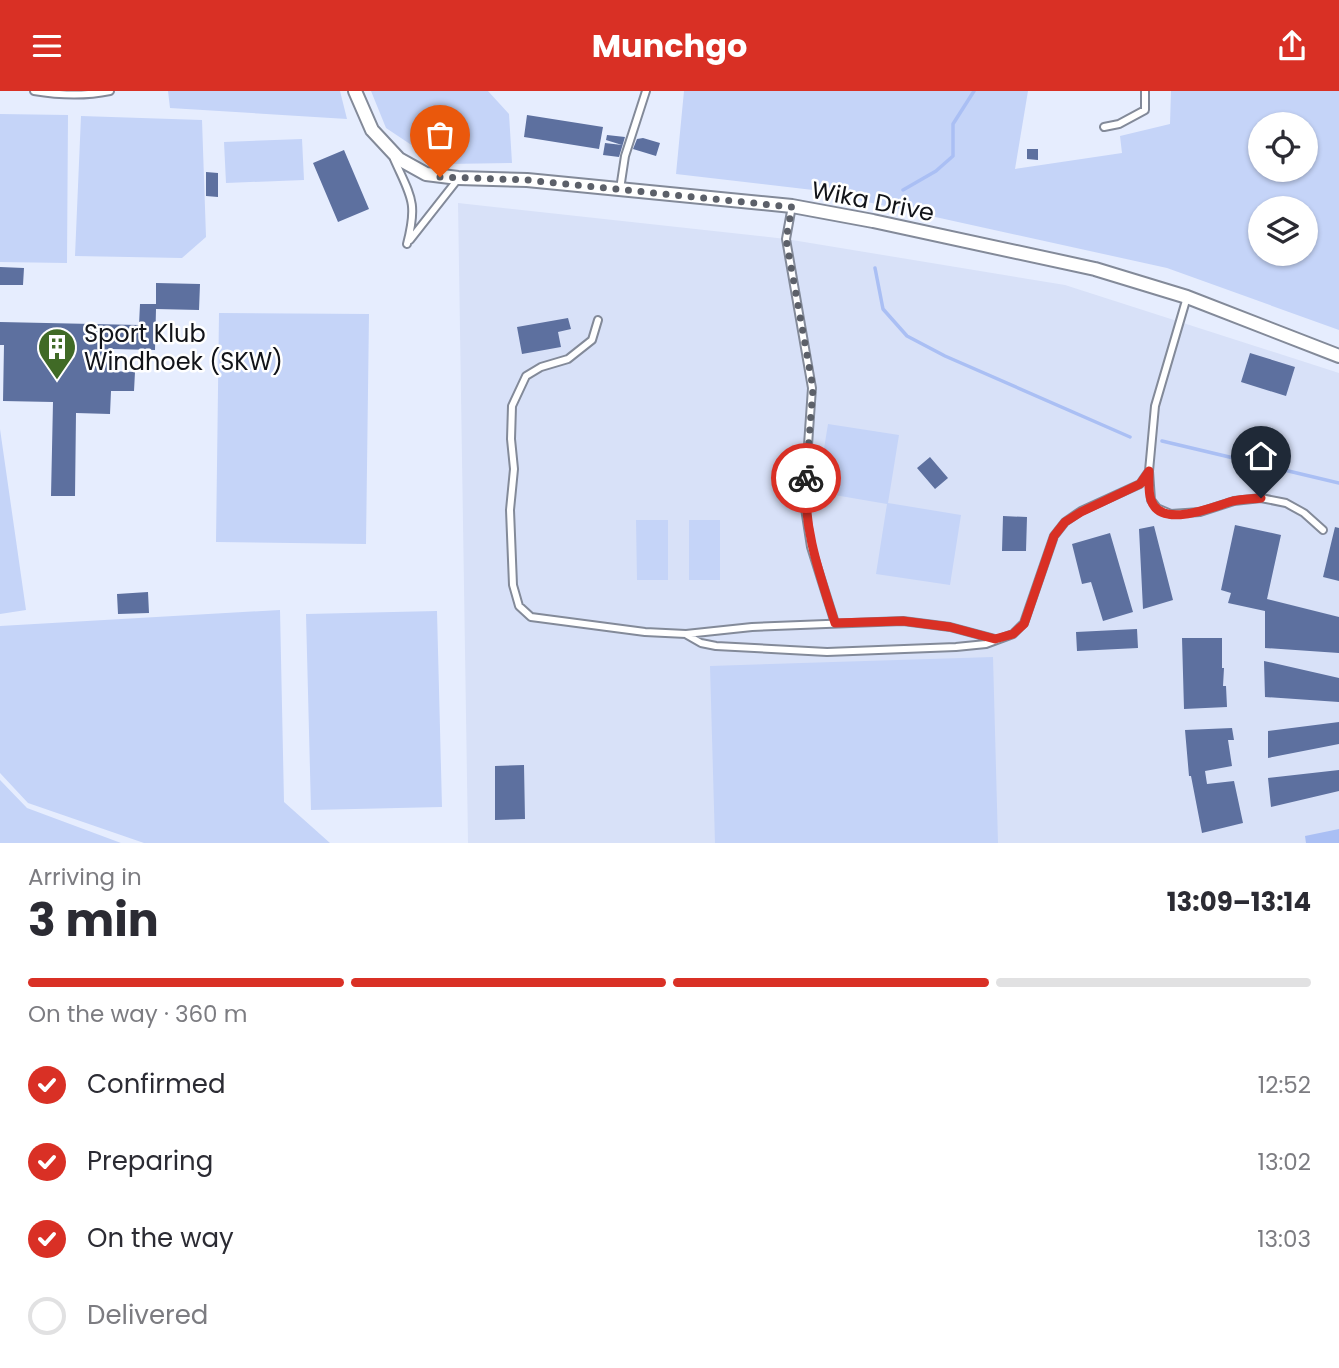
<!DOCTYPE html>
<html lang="en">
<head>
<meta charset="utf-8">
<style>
  body { margin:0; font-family:Poppins,sans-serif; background:#f2f2f3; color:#2b2b33; height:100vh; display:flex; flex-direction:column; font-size:26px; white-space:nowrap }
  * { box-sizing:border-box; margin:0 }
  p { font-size:23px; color:#7c7c81 }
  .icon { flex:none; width:38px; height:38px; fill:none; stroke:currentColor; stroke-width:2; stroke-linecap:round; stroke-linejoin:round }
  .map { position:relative; height:752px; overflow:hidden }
  .drawer { display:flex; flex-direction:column; background:#fff; flex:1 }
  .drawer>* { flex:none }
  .fabs { position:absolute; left:1248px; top:21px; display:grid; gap:14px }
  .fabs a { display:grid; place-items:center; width:70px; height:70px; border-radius:50%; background:#fff; box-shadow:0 2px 5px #0004; font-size:35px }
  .pin { position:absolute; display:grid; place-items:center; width:60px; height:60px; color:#fff; margin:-72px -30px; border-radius:50% 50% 50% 0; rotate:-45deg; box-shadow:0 0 7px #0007 }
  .pin .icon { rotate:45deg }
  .courier { position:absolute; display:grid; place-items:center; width:70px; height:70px; margin:-35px; border:5px solid #d93025; border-radius:50%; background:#fff; color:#222; box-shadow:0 2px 9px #0007 }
  .overview em { font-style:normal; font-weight:700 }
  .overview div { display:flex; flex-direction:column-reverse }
  .overview { display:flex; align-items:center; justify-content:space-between; height:119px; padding:0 28px }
  h1 { font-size:46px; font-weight:700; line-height:52px }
  .bar { display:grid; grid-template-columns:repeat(4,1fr); gap:10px 7px; align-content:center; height:84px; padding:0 28px }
  .bar i { height:9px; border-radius:5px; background:#e1e1e2 }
  .bar .current { background:#d93025 }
  .bar p { grid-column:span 4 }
  ol { padding:0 28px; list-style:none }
  li { display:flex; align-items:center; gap:21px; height:77px }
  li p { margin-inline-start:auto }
  li .icon { padding:7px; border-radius:50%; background:#d93025; color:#fff; stroke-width:4 }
  li:last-child { color:#7c7c81 }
  li i { width:38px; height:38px; border:4px solid #e1e1e2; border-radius:50% }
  header { display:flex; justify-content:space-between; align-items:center; height:91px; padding:0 28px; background:#d93025; color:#fff; font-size:32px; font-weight:700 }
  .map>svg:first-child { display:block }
</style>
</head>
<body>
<header><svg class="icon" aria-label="menu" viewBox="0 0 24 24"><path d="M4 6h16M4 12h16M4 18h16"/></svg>Munchgo<svg class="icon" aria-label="share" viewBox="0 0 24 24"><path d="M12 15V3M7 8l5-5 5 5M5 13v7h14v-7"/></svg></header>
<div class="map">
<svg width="1339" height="752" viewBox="0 0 1339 752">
  <rect width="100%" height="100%" fill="#e6edfe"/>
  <path fill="#d8e1f8" d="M458 112 786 148 1065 194 1339 282V752H468Z"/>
  <path fill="#c5d4f8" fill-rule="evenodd" d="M168 0H340L347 28 170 17Z
    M371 0H488L509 23 512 72 448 73 422 61 386 37Z
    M684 0H1028L1015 78 1122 62 1120 45 1170 33 1171 0H1339V239L1167 177 813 99 676 83ZM1260 33H1306V79H1260ZM1260 117H1306V163H1260Z
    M0 23 68 24 67 172 0 171Z
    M81 25 202 29 206 146 182 167 75 165Z
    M302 48 304 89 226 92 224 51Z
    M219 222 369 223 366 453 216 451Z
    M828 333 899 344 888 412 961 424 950 494 876 483 887 413 817 401Z
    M0 338 26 519 0 523Z
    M636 429H668V489H637Z
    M689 429H720V489H689Z
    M280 519 284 711 330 752H144L28 712 0 682V535Z
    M437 520 442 716 311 719 306 523Z
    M993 566 998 752H715L710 575Z
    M0 689 27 717 121 752H0Z"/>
  <path fill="#aabff4" d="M1339 738V752H1306L1305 745Z"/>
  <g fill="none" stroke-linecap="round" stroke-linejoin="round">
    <path stroke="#aabff4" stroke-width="3.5" d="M903 99 936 80 953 65V33L974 0
      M875 177 883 218 907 245 945 265 1130 346
      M1162 350 1339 392"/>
  </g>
  <path fill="#5d709f" d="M527 24 603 36 599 58 524 46Z
    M607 44 625 46 619 66 603 64 605 52 622 54 606 49Z
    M643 47 660 52 656 65 633 58 637 48Z
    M1027 58H1038V69L1027 68Z
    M344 59 369 118 338 131 313 72Z
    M206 81 218 82V106L206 105Z
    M0 176 24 177 23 194H0Z
    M156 192 200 193 199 219 156 218 155 259 112 258 111 280 135 281 134 300H111L110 323 76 322 75 405H51L53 311 3 310 4 254H0V231L139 234 140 213H156Z
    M568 227 571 238 558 241 561 256 522 263 517 236Z
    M1250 262 1295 276 1286 305 1241 291Z
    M930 366 948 387 935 398 917 377Z
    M1003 425 1027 426 1026 460H1002Z
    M1235 434 1281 444 1267 508 1339 526V562L1265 557V520L1228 512 1231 502 1221 499Z
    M1154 435 1173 509 1143 518 1139 438Z
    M1335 436 1339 437V490L1323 486Z
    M1110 442 1133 521 1103 530 1091 491 1082 493 1072 453Z
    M148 501 149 522 118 523 117 503Z
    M1137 538 1138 557 1077 560 1076 541Z
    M1182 547H1222V577H1224L1223 595H1226L1227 616 1184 618Z
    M1264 570 1339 587V611L1265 606Z
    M1339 631V653L1268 667V640Z
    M1232 637 1234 649H1228L1232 675 1205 680 1207 693 1234 690 1243 732 1202 742 1191 685H1189L1185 639Z
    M524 674 525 728 495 729V675Z
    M1339 679V700L1271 716 1268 687Z"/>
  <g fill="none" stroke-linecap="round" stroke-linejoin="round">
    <defs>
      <path id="lane" d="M34 0C58 4 86 5 110 0
        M1104 36 1119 33 1145 19V0
        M394 68C411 106 418 111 407 153
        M620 98 625 65 646 0
        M792 115 786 148 812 297 804 411 811 456 835 532
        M410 149 458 88
        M1187 206 1155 315 1149 380 1151 409 1157 417 1171 423 1200 421 1234 410 1261 407 1286 412 1304 422 1323 439
        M598 229 592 249 568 268 541 276 526 285 512 315 511 348 514 378 510 419 513 494 519 515 531 526 645 541 686 543 752 536 903 530 950 536 995 548
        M687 544 701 552 716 555 827 561 956 556 986 553 1013 543 1024 532 1054 445 1065 431 1081 420 1140 393 1149 380"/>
      <path id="street" d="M355 0 372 39 399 68 426 83 458 87 527 89 792 115 873 130 1095 178 1187 206 1339 265"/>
    </defs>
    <use href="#lane" stroke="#838a99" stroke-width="10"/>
    <use href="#street" stroke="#838a99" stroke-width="16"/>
    <use href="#lane" stroke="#fff" stroke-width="6"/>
    <use href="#street" stroke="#fff" stroke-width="12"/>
  </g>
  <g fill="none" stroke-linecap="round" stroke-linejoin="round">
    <path stroke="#5c6069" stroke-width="7" stroke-dasharray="0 12.6" d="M440 86 527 89 792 116 786 148 813 297 806 387"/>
    <path stroke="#d93025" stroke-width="9" d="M806 387C803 438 820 484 835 532L903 530 950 536 995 548 1013 543 1024 533 1054 445 1065 431 1081 421 1140 393 1149 380C1149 389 1148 401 1151 409 1161 439 1214 415 1233 410 1242 408 1252 408 1261 407"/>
  </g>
  <defs>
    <symbol id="building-pin" viewBox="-11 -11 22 30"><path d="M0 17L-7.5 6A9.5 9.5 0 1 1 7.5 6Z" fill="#406a26" stroke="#fff"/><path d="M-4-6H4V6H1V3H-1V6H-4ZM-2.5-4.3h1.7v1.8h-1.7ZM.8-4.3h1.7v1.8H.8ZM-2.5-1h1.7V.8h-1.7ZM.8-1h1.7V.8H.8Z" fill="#fff"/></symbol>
  </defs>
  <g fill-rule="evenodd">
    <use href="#building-pin" x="35" y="234" width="44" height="60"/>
  </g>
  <g text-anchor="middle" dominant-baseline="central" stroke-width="5" stroke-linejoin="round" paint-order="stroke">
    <g font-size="24" fill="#121419" stroke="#fff">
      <text transform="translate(873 110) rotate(11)">Wika Drive</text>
    </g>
    <g font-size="24" fill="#121419" stroke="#fff" text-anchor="start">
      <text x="84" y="242">Sport Klub<tspan x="84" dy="28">Windhoek (SKW)</tspan></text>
    </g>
  </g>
</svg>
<div class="fabs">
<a><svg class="icon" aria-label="locate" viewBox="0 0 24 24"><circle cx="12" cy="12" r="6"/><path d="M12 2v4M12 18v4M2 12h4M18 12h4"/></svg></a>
<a><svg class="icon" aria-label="layers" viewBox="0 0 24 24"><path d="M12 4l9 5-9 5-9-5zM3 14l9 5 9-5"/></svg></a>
</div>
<div class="pin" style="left:440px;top:86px;background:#ea580c"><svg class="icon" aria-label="bag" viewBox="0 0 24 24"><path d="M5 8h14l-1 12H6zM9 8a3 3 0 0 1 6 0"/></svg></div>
<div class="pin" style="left:1261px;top:407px;background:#1f2937"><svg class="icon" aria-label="home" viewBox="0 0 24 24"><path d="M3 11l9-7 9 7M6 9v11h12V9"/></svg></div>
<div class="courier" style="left:806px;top:387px"><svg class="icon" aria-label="bike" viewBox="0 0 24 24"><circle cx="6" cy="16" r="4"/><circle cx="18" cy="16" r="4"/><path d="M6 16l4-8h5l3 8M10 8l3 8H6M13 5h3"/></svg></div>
</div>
<section class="drawer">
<div class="overview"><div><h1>3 min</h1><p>Arriving in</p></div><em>13:09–13:14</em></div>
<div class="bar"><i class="current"></i><i class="current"></i><i class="current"></i><i></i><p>On the way · 360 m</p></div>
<ol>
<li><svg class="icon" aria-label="check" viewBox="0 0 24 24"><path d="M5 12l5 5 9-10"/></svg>Confirmed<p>12:52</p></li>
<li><svg class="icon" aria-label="check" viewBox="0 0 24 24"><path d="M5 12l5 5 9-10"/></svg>Preparing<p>13:02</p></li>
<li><svg class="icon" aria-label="check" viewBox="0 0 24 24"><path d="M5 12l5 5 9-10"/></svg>On the way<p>13:03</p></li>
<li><i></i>Delivered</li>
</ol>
</section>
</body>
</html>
